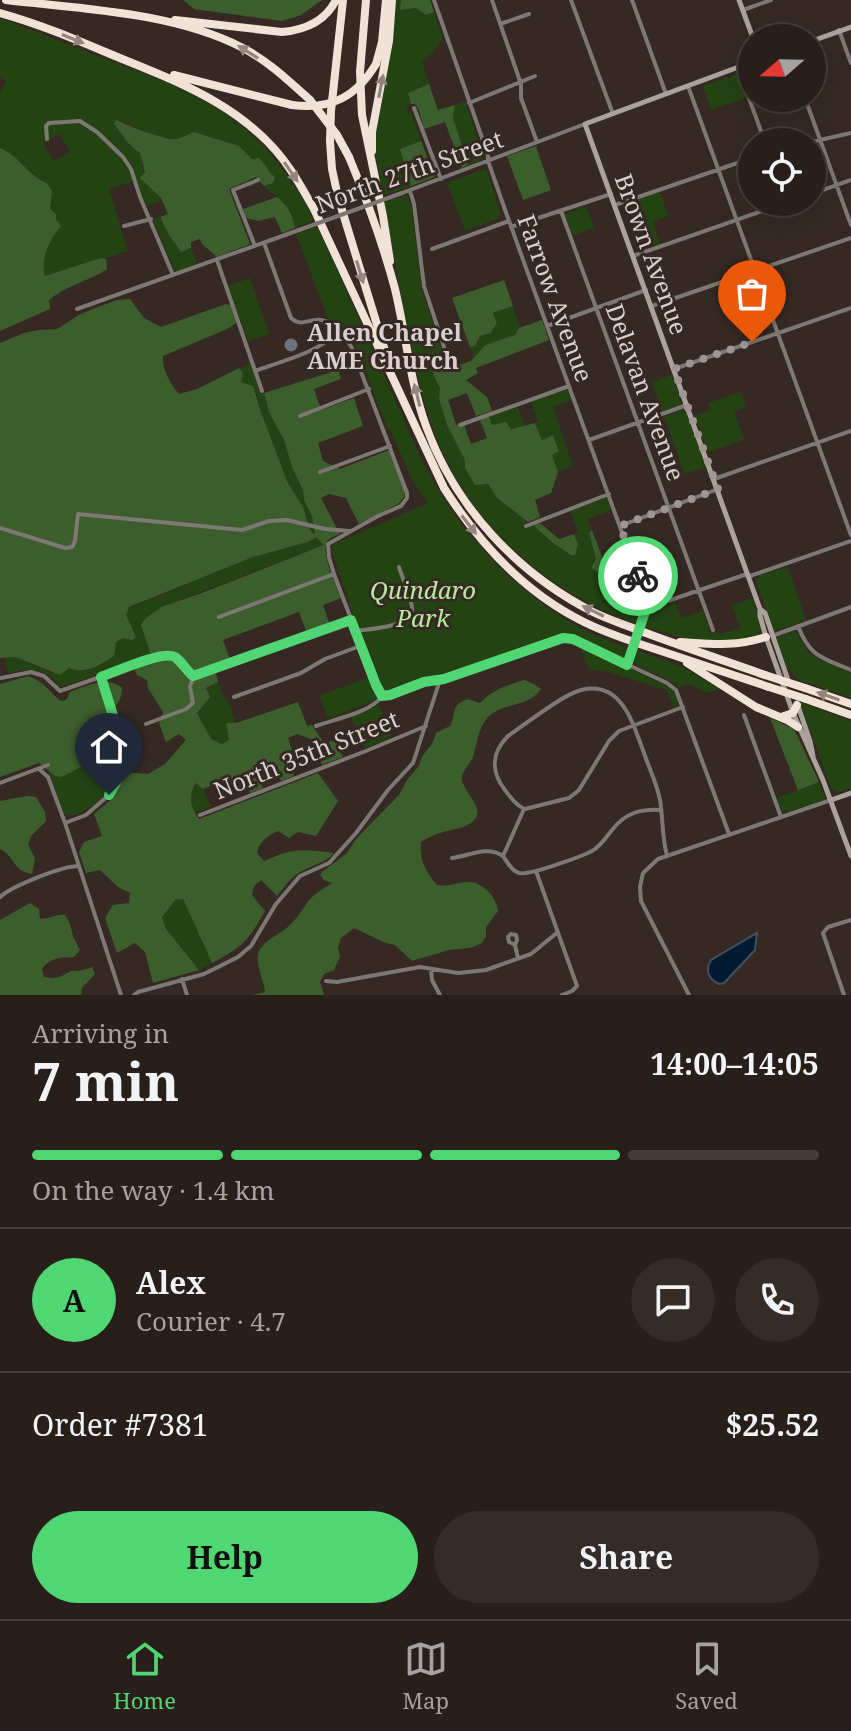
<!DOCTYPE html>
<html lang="en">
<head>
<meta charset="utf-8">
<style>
  body { margin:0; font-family:"Noto Serif",serif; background:#342c27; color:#f1f3f6; height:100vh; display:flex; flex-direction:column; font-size:30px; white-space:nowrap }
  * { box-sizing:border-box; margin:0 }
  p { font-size:26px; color:#a5a2a2 }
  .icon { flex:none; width:44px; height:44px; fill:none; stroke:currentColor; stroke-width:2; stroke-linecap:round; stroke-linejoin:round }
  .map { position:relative; height:995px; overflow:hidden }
  .drawer { display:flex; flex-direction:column; background:#281f1a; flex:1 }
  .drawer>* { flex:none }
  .needle { width:52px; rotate:250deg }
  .tools { position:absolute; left:738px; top:24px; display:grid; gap:16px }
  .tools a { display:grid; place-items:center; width:88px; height:88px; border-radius:50%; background:#281f1a; box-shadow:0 8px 32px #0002,0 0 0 2px #443d39; font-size:40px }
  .pin { position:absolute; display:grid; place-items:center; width:68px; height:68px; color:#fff; margin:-82px -34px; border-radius:50% 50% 50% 0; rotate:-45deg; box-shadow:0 0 8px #0007 }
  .pin .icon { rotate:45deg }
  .courier { position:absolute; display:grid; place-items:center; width:80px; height:80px; margin:-40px; border:6px solid #51d674; border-radius:50%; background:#fff; color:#222; box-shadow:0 2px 10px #0007 }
  .head em { font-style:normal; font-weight:700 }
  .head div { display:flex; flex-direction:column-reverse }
  .head { display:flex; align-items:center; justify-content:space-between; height:136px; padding:0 32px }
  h1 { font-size:52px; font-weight:700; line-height:60px }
  .bar { display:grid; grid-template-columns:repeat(4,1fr); gap:12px 8px; align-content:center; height:96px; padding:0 32px }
  .bar i { height:10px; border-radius:6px; background:#443d39 }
  .bar .selected { background:#51d674 }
  .bar p { grid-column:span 4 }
  .line { display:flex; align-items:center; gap:20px; padding:0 32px; border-top:2px solid #443d39 }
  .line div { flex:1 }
  .round { display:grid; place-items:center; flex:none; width:84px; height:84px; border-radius:42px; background:#342c27 }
  .primary-button { display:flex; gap:16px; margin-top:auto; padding:16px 32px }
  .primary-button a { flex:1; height:92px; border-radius:48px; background:#51d674; color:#111; font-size:32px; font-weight:700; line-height:92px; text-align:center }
  .primary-button a+a { background:#342c27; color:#f1f3f6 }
  .dock { display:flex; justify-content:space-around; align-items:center; height:112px; border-top:2px solid #443d39; background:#281f1a; font-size:22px; color:#a5a2a2 }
  .dock a { display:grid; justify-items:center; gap:4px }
  .dock .selected { color:#51d674 }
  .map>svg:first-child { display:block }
</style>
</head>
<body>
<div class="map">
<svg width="851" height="995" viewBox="0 0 851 995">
  <rect width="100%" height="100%" fill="#362923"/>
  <path fill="#244313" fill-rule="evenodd" d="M395 0H401V10L417 8 426 15 434 12 443 38 433 52 422 62 429 84 408 93 411 104 407 105V109L411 113 421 141 400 149 411 186 383 196 375 151V140Z
    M0 18 166 82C237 112 279 151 314 220L295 228C291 206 281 200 264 186L273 183 239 146 194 132 177 139H169L142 131 124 122 114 124C125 137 126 144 140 153L145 172 162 201 147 206 134 181 109 189 128 251 45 276C40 259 50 239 61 226L50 209 47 183C28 176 19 155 0 148V94L6 81 0 77ZM60 134 70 152 54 161 43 144Z
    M736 74 738 75 746 98 711 110 703 86Z
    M465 101 484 157 482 160 468 165 453 118 455 105Z
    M484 169 487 170 500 213 497 219 465 231 447 183Z
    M660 192 668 216 653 222 660 244 654 246 637 200Z
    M405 195 407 196 411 204 422 291 446 362 434 366 433 374 440 388 439 400 447 425 465 460 487 484 497 498 528 522 524 524 525 528 533 525 553 543 571 555 577 545 574 534 578 532 570 511 607 498 611 510 588 519 592 530 589 534 596 559 591 568 611 581 613 586 636 577 645 601 637 624C547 593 469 524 435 434 422 400 415 364 408 329 399 287 392 245 384 203Z
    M586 206 594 228 573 235 565 214Z
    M160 217 169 235 181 252 191 248 197 264 178 271 174 270 153 219Z
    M318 227 421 458C457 530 512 591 583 629 597 637 613 642 628 649L626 656 621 658 575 636 567 635 431 677 390 692 382 689 370 666 333 554 332 545 428 503 412 480 390 429 388 430 354 342 347 333 328 319 296 234Z
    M250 278 269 334 248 341 228 286Z
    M513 306 520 328 515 335 485 345 474 358 470 347 475 345 480 336 491 333 497 323 493 313Z
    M251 364 260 393H264L269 412 284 440 292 467 303 490 304 500 312 516 316 536 325 545 161 607 141 625 151 656 61 687C57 684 55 680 51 677 38 667 23 669 9 673L4 658 15 657 52 673 69 668 89 670 113 656 116 642 123 638 132 640 126 614 129 608 253 557 308 542 315 536 310 530 303 507 287 481 261 412 256 392 241 382 243 373 239 368Z
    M672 375 682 404 662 412 652 382Z
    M563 389 568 390 571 400 553 407 573 466 558 472 552 455 559 450 554 436 542 440 535 423 538 421 531 401Z
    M741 392 746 407 734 411 744 440 708 452 695 416 711 410 708 403Z
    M518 407 525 426 511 429 492 425 489 416Z
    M683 410 686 411 706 467 684 474 664 416Z
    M788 567 806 620 776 631 773 630 756 581 760 575Z
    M753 598 761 629 757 638 745 642 690 640 645 627 649 612 675 602 681 618 703 611 710 632 715 631 717 635 740 628 732 605Z
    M795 631 809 653 819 659 851 673V698L799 680 786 667 776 640 777 637Z
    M581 645 669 687 677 696V706L674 708 667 690 608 672 588 669Z
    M636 650 682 667 720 689 706 693 689 684 679 687 668 680 636 665 633 657Z
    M369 677 378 696 374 701 328 719 319 696Z
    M218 682 224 697 228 700 236 723 229 740 222 744 211 739 197 713 210 697 206 689Z
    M800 702 851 721V788L838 792 831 788Z
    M379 705 391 737 364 749 351 716Z
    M120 751 121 755C118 765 116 776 111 786 104 799 79 820 64 814L49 772 55 776C63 773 72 769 80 767 105 762 99 779 120 751Z
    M819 782 825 796 824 800 783 813 777 798Z
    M197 783 203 789 211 807 195 813C188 803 190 793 197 783Z
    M176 899H183L212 963 199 970 166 929 162 917Z"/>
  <path fill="#3c5e2c" d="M183 0H322L301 15 282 21 194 9Z
    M401 0H430L434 12 426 15 416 8 400 10Z
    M429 84 438 110 455 105 453 118 468 165 462 168 445 122 424 129 419 110 415 104H411L408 93Z
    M116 120 142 131 169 139H177L194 132 239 146 252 159 259 158C266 164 267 171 275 177L273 183 264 186 256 177 229 189 250 244 217 257 202 244 200 239 191 242V248L181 252 169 235 160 217 168 214 161 198 140 178 145 172 140 153C126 144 124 136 114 124Z
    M421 141 435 177 411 186 400 149Z
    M536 146 551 190 523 200 507 156Z
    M0 148C19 155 28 176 47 183L52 191 50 209 56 214V219L61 226C50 239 40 259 45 276L101 258 106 259 107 269C88 282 66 285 49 300L50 309 0 331Z
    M277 197C288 206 292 213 295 228L282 233 275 217 258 221 246 218 243 209Z
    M504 280 513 306 493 313 497 323 491 333 480 336 475 346 470 347 452 298Z
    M130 299 144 318 161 327 226 304 231 305 236 323 227 329 163 356C162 370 170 383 179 394L197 389 239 368 243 373 241 382 253 386 261 412 287 481 303 507 310 530 315 535 312 516 304 500 303 490 292 467 284 440 269 412 264 393 338 370 341 379 314 389 321 410 354 398 363 426 318 443 323 461 340 469 389 450 405 491 404 497 398 504 359 524 346 498 329 494 321 498 340 534C336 536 331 537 328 540 319 549 337 587 341 598L323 605 330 625 307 633 299 612 223 640 232 665 215 671 218 682 206 688 210 697 197 713 211 739 222 744 229 740 226 723H236L298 702 307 726 312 725 324 743 335 740 343 757 322 765 311 739 297 734 288 738 292 750 285 753 294 776 281 781 275 768 258 775 263 788 250 793 245 781 227 779 203 789 196 783C187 797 191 807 199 819L318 773 338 801 316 836 298 832 289 838 278 831C267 836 259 842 257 853L264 861C293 848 302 849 334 853 324 864 312 865 300 872 290 878 284 888 277 896L261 880 254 886 252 895 265 911C248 941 243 947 212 963L183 899H176L162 917 166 929 199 970 153 983 145 952 135 943 117 953 105 918 113 905 129 903 130 893 118 887 100 870 86 873 79 852 84 842 102 836 94 814 113 798 126 772 148 774 165 764 186 740 179 734 166 742 159 723 163 712 148 688 147 680 137 675 134 668 153 661 141 625 145 619 161 607 199 594 324 545 316 537 308 542 253 557 129 607 126 615 136 637 132 640 123 638 116 642 114 656C99 665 86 675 69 668L60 675 15 657 0 658V343L24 333 39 330 57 329 79 315 95 308 117 300Z
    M542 320 549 340 476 368 478 373 466 380 487 397 492 411 476 416 467 393 448 400 456 424 459 427 464 425 471 444 487 438 480 420 489 416 492 425 506 422 511 429 535 423 542 440 553 435 559 451 552 455 558 472 551 493 535 500 540 517 528 522 497 498 488 484 475 485 465 468V460L447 425 439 399 440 388 433 374 434 366 446 362 451 368 471 361 485 345 515 335 519 328Z
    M540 523 559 539 574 534 578 545 575 555H571L553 543 533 525Z
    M592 530 611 581 591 568 596 559 589 533Z
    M28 676C44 681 49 692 61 701L66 700 70 692C86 686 108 675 122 688 121 702 117 706 107 714L120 751 109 766 100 768 81 767 62 777 55 776 39 763 0 777V684Z
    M524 680 534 684 541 689C528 708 503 702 488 717 478 728 477 744 473 757 470 765 461 771 462 779 463 793 488 809 472 822 465 829 452 829 443 832 435 834 428 838 421 842 419 860 426 872 437 885 449 887 460 881 471 882 485 884 497 899 498 911L486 927V936L482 943 470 948 449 950 412 961 395 945 383 942 354 928 341 938 338 947 340 957 334 970 324 974 320 982 324 995H253L265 992C264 980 256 967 258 954 262 940 282 934 291 924 299 916 304 906 311 898 317 892 325 888 332 883L324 880 320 875 322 872 347 853 356 839 399 795 407 780 418 767 423 755 432 744 436 733 450 726C457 711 450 706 468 699L480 703C492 690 508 685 524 680Z
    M770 718 794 729 819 782 798 790Z
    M27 796 36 797 45 812 46 821 31 836 28 845 35 858 32 874C12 871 15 856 0 849V801Z
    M30 903 39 909 40 919C52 919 55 914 65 915L70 924 73 936 80 950 74 957C61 958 50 957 42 969L44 977 52 978 60 977 71 971H79L92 967 95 974 82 988 81 995H0V920Z"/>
  <path fill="#021b30" stroke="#42515f" stroke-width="2" d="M757 933 755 950 724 983 719 984C708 979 705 970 711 960Z"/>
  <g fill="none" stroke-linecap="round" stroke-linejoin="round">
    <path stroke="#7d7873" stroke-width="4" d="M434 0 488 155V161L509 221 645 596 647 608
      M492 0 521 84V98L537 142
      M571 0 613 114
      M632 0 666 94
      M743 10 771 0
      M500 24 529 14
      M839 30 851 63
      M738 68 765 142
      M688 86 851 535
      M805 98 851 225
      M469 103 535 76
      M414 108 441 179
      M47 139 46 126 49 123 80 121 97 132 123 157 131 169 140 197 173 275
      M811 142 851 133
      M410 191 414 204 424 286 449 362
      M402 193 585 124
      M812 194 851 180
      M615 205 752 158
      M561 211 713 630
      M124 226 151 219
      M511 227 611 194
      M264 243 291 318C300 326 305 321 316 320 331 318 345 336 352 348L407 493V498L401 506 378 516 328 544 329 557 334 574 376 685 382 696
      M255 246 233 190 258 180
      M432 249 509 221
      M633 256 788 202
      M217 260 262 391
      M652 306 851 238
      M77 309 299 230
      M547 326 646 290
      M674 369 851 308
      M255 371C282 361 320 352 339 331
      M300 416 369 389
      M460 425 569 386
      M589 440 687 405
      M320 472 390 446
      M714 479 851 431
      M526 526 609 494
      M620 526 718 489
      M0 528 65 548 72 547 75 541 78 514 242 530 269 521 287 520 325 529 350 531
      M219 617 334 574
      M642 620 647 608 744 575 750 576 851 541
      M798 626C810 657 822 658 851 670
      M356 631C369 629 411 627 412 610 413 600 402 578 399 567
      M772 636 851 607
      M193 676 351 620
      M1 678 31 672 44 676 60 691 152 659C178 653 175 660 193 676
      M234 697 301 673 325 659 360 646
      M744 715 781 817
      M146 724 186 709 193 703 190 687 193 676
      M316 726C335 719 372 712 382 696L390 695 424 682 444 679 563 638 573 639 667 683 676 690 729 834
      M39 769 48 777 65 823 121 995
      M0 783 48 765
      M524 809C516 805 511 798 505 790 491 772 491 753 508 736 526 724 562 695 581 690 622 680 633 724 644 753 649 768 657 784 660 800 663 819 662 837 667 856
      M524 809 503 856C507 862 512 871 519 873 528 876 587 855 595 849 602 844 607 836 612 830 625 813 640 809 660 810
      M525 809 569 798 579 790 609 741 619 731 683 707
      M200 815 366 751 426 726
      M65 823 86 815 109 795 121 773 125 754 101 677
      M452 858C469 856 487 845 503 856
      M536 871 577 986 572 991 562 995
      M0 897C12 886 62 866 79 866
      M515 945 517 940 516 935 511 934 508 937 509 942 515 945 518 958
      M431 969 432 980 440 995
      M182 979 187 995
      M326 981 337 982 420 967 458 973 486 970 531 954 558 932
      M134 995 138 992 204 974 238 957 251 946 276 904 300 876 329 863 356 833 388 790 413 763 440 680
      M689 995 641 901 640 887 643 873 658 859 831 800
      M844 995 823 933 828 927 851 920"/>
    <path stroke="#aba29b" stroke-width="5" d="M739 0 753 38
      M812 41 851 27
      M752 62 585 124 760 609 765 613 789 683
      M760 610V616L766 637 793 713 823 780 851 856
      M797 703 810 741 813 756
      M831 800 851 793"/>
    <path stroke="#f0e2d6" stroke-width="8" d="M6 0C82 9 172 12 241 47 267 60 289 81 310 100
      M343 0 331 111 330 141 332 169 338 197 386 354
      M366 0 360 72 362 115 383 216 390 261
      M0 13C40 24 77 40 115 56 182 83 251 109 292 172 300 184 307 197 314 209L444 488C479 543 525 593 584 622 608 634 633 642 658 650 695 662 732 675 769 687
      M175 20 282 32C305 30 325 22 336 0
      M376 64 382 42 386 0
      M174 75 292 105
      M372 151V132L389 41 392 0
      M349 157C367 200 383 244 395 289 406 335 410 382 426 426 455 507 517 573 593 612 607 619 623 624 638 630 680 646 723 660 765 675
      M680 642C712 644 734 647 766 637
      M687 663 756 707 787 720 798 727
      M805 688 851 704
      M806 699 851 715
      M781 717 793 713 797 705"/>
    <path stroke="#7d7873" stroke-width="4" d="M299 230 402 193
      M631 654 642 620"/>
    <path stroke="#f0e2d6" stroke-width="8" d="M310 100 337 135 349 157
      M292 105C331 110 356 97 376 64
      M765 675 805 688
      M769 687 806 699"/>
  </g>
  <defs><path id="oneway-solid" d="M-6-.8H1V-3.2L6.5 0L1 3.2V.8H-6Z" transform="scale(2)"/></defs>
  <g fill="#93867c">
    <use href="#oneway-solid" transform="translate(73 39) rotate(22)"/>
    <use href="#oneway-solid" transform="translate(248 52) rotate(-148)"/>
    <use href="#oneway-solid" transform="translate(381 86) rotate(-79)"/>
    <use href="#oneway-solid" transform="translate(291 172) rotate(55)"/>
    <use href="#oneway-solid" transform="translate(360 272) rotate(73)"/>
    <use href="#oneway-solid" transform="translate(417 395) rotate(-104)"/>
    <use href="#oneway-solid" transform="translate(469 525) rotate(52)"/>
    <use href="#oneway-solid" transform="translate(593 611) rotate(-154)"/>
    <use href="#oneway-solid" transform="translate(828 696) rotate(-161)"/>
  </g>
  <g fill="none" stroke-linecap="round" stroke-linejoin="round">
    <path stroke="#9f9691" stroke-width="8" stroke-dasharray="0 14.4" d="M638 576 620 526 718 489 674 369 752 342"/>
    <path stroke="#51d674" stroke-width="10" d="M109 795 121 773 125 754 101 677C115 672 163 650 175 657 181 661 187 671 193 676L351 620 376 685 382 696 390 695 424 682 444 679 563 638 573 639 627 665 647 606 638 576"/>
  </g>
  <circle fill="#6b7280" stroke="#362923" stroke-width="3" cx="291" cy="345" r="8"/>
  <g text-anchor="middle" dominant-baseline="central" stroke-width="6" stroke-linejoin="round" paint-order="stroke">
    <g font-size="24" fill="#d8d0cc" stroke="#362923">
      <text transform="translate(409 171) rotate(-20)">North 27th Street</text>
      <text transform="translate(652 254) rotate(70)">Brown Avenue</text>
      <text transform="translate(556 298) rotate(70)">Farrow Avenue</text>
      <text transform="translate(646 392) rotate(70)">Delavan Avenue</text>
      <text transform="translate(306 754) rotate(-22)">North 35th Street</text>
    </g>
    <g font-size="24" font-weight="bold" fill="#d8d0cc" stroke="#362923" text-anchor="start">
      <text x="307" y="331">Allen Chapel<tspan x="307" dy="28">AME Church</tspan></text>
    </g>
    <g font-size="24" font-style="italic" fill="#b6eb9f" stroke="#362923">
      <text x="423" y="589">Quindaro<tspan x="423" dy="28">Park</tspan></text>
    </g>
  </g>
</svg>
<div class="tools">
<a><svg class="needle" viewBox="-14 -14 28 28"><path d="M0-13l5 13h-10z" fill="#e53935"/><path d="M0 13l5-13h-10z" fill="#a5a2a2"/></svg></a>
<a><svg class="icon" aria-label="locate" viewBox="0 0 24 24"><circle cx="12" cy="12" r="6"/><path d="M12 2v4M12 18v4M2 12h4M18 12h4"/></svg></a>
</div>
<div class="pin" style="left:752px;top:342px;background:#ea580c"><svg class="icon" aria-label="bag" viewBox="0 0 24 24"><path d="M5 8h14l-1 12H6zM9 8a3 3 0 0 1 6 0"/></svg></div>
<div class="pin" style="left:109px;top:795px;background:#1f2937"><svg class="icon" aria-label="home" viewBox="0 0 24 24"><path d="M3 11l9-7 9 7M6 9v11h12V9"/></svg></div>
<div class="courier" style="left:638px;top:576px"><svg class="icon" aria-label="bike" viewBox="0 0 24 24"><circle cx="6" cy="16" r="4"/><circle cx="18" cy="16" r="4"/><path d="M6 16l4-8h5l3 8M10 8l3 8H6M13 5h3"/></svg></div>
</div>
<section class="drawer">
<div class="head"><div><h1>7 min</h1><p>Arriving in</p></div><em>14:00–14:05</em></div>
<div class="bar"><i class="selected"></i><i class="selected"></i><i class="selected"></i><i></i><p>On the way · 1.4 km</p></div>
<div class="line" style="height:144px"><b class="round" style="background:#51d674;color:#111">A</b><div><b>Alex</b><p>Courier · 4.7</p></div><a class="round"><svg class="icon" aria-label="chat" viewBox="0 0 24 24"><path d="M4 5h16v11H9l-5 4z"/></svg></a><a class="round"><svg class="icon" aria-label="phone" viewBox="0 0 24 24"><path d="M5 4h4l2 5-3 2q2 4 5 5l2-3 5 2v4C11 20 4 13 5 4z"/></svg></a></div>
<div class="line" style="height:104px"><div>Order #7381</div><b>$25.52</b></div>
<div class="primary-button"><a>Help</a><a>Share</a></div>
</section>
<nav class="dock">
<a class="selected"><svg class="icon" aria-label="home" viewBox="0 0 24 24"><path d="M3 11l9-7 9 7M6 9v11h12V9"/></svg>Home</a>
<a><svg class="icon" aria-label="map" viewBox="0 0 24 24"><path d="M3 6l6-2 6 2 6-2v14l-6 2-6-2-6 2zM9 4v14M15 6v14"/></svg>Map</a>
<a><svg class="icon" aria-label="saved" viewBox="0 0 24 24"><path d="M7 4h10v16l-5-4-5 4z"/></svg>Saved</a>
</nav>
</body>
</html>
